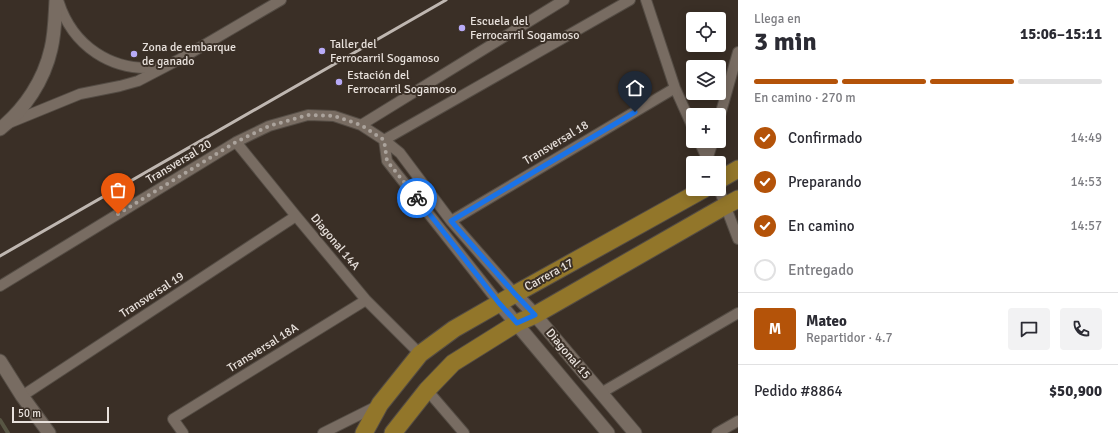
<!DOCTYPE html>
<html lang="es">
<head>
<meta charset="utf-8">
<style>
  body { margin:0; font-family:Signika,sans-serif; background:#f2f2f3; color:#2b2b33; height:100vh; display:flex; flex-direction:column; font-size:15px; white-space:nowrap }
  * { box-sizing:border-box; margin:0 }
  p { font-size:13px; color:#7c7c81 }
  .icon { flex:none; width:22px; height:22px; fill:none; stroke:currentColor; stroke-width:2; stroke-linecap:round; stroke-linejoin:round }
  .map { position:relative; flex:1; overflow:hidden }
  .drawer { display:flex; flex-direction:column; background:#fff; width:380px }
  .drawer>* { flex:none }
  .controls { position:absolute; left:686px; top:12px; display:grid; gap:8px }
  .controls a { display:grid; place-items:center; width:40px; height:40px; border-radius:4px; background:#fff; box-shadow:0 2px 10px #0003; font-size:20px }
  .scale { position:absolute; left:12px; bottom:10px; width:97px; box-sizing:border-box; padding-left:4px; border:2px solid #e8e1dc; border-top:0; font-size:11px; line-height:14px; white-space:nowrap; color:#e8e1dc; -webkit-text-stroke:3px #3a2f26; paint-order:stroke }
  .pin { position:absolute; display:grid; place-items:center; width:34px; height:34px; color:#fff; margin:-41px -17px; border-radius:50% 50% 50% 0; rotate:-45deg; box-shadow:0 0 4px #0007 }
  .pin .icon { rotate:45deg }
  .courier { position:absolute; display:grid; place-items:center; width:40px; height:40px; margin:-20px; border:3px solid #1a73e8; border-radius:50%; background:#fff; color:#222; box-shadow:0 1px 5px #0007 }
  .overview em { font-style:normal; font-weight:800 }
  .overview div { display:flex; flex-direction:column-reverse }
  .overview { display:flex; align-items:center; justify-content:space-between; height:68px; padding:0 16px }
  h1 { font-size:26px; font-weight:800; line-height:30px }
  .bar { display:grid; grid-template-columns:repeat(4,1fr); gap:6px 4px; align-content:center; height:48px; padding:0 16px }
  .bar i { height:5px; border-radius:3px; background:#e1e1e2 }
  .bar .on { background:#b45309 }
  .bar p { grid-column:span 4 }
  .line { display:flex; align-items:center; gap:10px; padding:0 16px; border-top:1px solid #e1e1e2 }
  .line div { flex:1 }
  .round { display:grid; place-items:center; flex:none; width:42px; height:42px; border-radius:4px; background:#f2f2f3 }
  ol { padding:0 16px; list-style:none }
  li { display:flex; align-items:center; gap:12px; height:44px }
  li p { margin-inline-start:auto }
  li .icon { padding:4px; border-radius:50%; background:#b45309; color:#fff; stroke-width:4 }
  li:last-child { color:#7c7c81 }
  li i { width:22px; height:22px; border:2px solid #e1e1e2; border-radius:50% }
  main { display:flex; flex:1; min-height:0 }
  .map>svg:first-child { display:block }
</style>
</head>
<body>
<main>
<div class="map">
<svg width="738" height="433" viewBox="0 0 738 433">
  <rect width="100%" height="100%" fill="#3a2f26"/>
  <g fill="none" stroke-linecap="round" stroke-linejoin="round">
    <path stroke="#585644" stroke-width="4" d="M0 420 8 433"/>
    <defs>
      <path id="minor" d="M58 0C72 46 112 73 160 67
        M646 0 675 88 693 128
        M719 119 738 52
        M9 123 80 94 120 86 138 81 182 58 281 0
        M361 125 564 0
        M384 140 630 0
        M384 140 387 161 499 303
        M699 141 709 163
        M236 142 296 216 366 300 420 354
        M707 160 713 141
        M719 189 738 239
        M451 221 675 88
        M0 286 236 142 269 126 308 115 334 116 361 125 384 140 400 153 451 221 515 294
        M427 390 464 433
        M601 393 738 313
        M22 396 296 216
        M183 433 173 419 366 300
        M323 433 379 405
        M717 433 738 421"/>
      <path id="tertiary" d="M0 129C25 109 44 80 51 49 55 33 55 16 56 0
        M515 294 535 315 635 433
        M499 303 608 433
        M0 361 22 396 49 433"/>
      <path id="primary" d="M719 180 738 169
        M364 433 380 404 420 354 454 329 515 294 704 189
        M393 433 427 390 453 363 517 323 535 315 725 206 738 199"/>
    </defs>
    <use href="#minor" stroke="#544c44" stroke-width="12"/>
    <use href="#tertiary" stroke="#544c44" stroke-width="15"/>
    <use href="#primary" stroke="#544c44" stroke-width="19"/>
    <use href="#minor" stroke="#786c62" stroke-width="10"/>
    <use href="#tertiary" stroke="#786c62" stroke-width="13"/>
    <use href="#primary" stroke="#92762a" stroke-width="17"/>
    <path stroke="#bfb7b1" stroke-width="3" d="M0 256 446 0"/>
  </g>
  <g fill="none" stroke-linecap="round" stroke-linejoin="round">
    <path stroke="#aba39c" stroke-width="4" stroke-dasharray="0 7.2" d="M118 214 236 142 269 126 308 115 334 116 361 125 384 140 387 161 417 198"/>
    <path stroke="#1a73e8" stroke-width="5" d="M417 198 499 303 517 323 535 315 515 294 451 221 635 112"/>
  </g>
  <g fill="#b8abf7" stroke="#3a2f26" stroke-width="1.5">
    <circle cx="462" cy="28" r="4"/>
    <circle cx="322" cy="51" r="4"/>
    <circle cx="134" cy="54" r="4"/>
    <circle cx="339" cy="82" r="4"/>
  </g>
  <g text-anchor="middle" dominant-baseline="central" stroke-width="4" stroke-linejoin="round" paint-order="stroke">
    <g font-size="12" fill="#e8e1dc" stroke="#3a2f26" text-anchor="start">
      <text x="470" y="21">Escuela del<tspan x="470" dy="14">Ferrocarril Sogamoso</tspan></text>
      <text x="330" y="44">Taller del<tspan x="330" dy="14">Ferrocarril Sogamoso</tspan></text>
      <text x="142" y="47">Zona de embarque<tspan x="142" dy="14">de ganado</tspan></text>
      <text x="347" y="75">Estación del<tspan x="347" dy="14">Ferrocarril Sogamoso</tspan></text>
    </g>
    <g font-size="12" fill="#e8e1dc" stroke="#3a2f26">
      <text transform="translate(556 143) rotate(-31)">Transversal 18</text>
      <text transform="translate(179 162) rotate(-31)">Transversal 20</text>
      <text transform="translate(335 242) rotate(50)">Diagonal 14A</text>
      <text transform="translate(549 275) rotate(-29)">Carrera 17</text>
      <text transform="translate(152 295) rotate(-33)">Transversal 19</text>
      <text transform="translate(263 348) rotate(-32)">Transversal 18A</text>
      <text transform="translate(568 354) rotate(50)">Diagonal 15</text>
    </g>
  </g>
</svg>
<div class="controls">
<a><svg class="icon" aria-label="locate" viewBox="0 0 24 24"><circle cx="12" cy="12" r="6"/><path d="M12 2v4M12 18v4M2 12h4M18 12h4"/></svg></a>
<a><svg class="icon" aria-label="layers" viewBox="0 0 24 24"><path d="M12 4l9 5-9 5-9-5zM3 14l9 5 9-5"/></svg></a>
<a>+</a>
<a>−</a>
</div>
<div class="scale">50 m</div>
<div class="pin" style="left:118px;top:214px;background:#ea580c"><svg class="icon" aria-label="bag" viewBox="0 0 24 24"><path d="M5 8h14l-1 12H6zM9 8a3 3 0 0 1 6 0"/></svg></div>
<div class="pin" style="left:635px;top:112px;background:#1f2937"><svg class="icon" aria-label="home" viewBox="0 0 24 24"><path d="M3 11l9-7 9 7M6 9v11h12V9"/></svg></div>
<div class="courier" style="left:417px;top:198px"><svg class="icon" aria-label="bike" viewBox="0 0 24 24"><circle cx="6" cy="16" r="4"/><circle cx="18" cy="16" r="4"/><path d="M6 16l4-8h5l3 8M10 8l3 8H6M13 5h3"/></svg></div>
</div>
<section class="drawer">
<div class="overview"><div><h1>3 min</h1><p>Llega en</p></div><em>15:06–15:11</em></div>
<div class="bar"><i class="on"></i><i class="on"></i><i class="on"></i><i></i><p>En camino · 270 m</p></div>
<ol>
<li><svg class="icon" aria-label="check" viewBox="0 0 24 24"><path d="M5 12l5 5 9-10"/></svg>Confirmado<p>14:49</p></li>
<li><svg class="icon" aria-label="check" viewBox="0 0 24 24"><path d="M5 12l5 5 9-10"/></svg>Preparando<p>14:53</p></li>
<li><svg class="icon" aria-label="check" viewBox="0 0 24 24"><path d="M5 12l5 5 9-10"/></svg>En camino<p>14:57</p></li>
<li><i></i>Entregado</li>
</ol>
<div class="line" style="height:72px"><b class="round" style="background:#b45309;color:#fff">M</b><div><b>Mateo</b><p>Repartidor · 4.7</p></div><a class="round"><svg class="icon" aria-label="chat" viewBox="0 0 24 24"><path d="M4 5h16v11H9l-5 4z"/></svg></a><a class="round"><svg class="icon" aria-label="phone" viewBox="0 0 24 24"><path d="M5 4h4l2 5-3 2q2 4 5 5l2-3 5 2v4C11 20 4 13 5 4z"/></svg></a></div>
<div class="line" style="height:52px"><div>Pedido #8864</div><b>$50,900</b></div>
</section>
</main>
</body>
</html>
